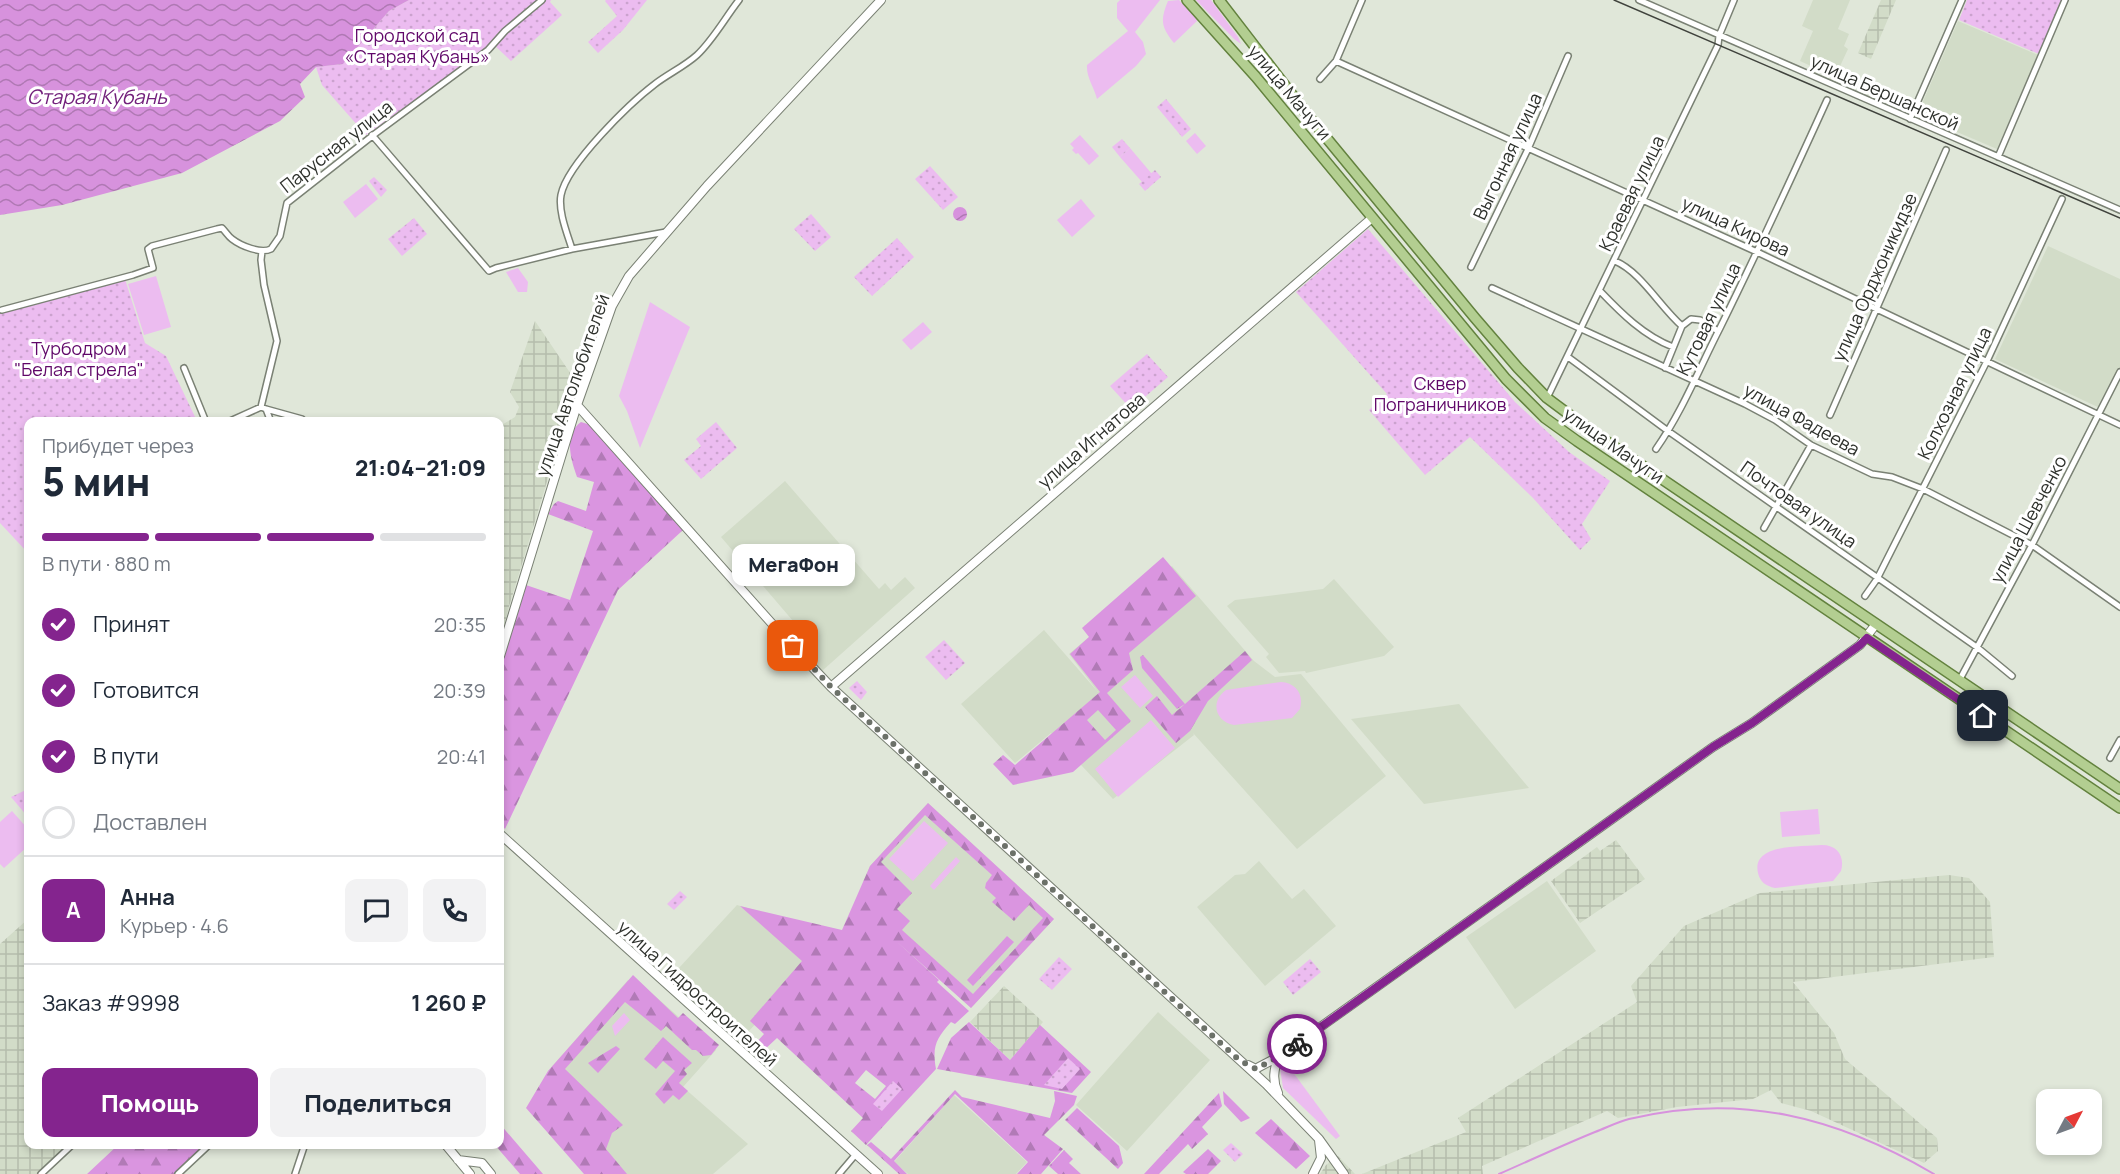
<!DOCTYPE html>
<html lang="ru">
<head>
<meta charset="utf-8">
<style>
  body { margin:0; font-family:Manrope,sans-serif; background:#f2f2f3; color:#1f2937; height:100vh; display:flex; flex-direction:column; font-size:22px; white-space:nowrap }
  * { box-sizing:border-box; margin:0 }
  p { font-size:20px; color:#747a83 }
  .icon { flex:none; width:33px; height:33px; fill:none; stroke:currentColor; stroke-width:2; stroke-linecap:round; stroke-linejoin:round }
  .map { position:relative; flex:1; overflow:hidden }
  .details { position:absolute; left:24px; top:417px; width:480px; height:732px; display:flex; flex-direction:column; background:#fff; border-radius:12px; box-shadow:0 3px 9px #0003 }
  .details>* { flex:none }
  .needle { width:39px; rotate:49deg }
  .fabs { position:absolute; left:2036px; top:1089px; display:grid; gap:12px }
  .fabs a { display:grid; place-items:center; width:66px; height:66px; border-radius:12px; background:#fff; box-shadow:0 3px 9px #0003; font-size:30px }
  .pin { position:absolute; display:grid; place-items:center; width:51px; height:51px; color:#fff; margin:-26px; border-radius:12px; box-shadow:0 3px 9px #0006 }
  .courier { position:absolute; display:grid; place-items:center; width:60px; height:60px; margin:-30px; border:4px solid #84248e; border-radius:50%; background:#fff; color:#222; box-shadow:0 2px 8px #0007 }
  .bubble { position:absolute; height:42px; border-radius:12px; background:#fff; box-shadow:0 3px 9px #0003; font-size:20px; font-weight:800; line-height:42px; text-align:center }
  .headline em { font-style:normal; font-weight:800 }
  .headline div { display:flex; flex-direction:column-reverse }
  .headline { display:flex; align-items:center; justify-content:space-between; height:102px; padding:0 18px }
  h1 { font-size:39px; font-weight:800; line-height:45px }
  .bar { display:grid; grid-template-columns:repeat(4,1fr); gap:9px 6px; align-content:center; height:72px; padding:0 18px }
  .bar i { height:8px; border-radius:4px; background:#e0e1e3 }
  .bar .active { background:#84248e }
  .bar p { grid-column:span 4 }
  .line { display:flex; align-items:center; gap:15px; padding:0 18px; border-top:2px solid #e0e1e3 }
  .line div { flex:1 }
  .round { display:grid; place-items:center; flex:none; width:63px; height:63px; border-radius:12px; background:#f2f2f3 }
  ol { padding:0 18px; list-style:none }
  li { display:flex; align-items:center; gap:18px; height:66px }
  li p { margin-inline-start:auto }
  li .icon { padding:6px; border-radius:50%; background:#84248e; color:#fff; stroke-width:4 }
  li:last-child { color:#747a83 }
  li i { width:33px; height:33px; border:3px solid #e0e1e3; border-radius:50% }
  .action { display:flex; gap:12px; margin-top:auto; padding:12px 18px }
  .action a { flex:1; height:69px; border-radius:12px; background:#84248e; color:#fff; font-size:24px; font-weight:800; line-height:69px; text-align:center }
  .action a+a { background:#f2f2f3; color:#1f2937 }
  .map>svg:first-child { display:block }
</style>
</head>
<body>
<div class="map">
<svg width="2120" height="1174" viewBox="0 0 2120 1174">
  <defs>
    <pattern id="industrial-grid" width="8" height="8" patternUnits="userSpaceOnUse" patternTransform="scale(1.5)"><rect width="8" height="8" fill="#d2dcc8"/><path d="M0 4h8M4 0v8" fill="none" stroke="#b5bdac"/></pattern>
    <pattern id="forest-firs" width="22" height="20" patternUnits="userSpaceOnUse" patternTransform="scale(1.5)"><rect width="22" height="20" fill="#da95e0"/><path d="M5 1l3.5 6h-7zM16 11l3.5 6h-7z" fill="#b17ab6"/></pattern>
    <pattern id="park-dots" width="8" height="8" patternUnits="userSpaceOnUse" patternTransform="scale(1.5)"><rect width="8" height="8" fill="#ecbcf0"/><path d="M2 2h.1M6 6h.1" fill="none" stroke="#cba2ce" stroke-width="1.8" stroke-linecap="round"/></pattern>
    <pattern id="water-waves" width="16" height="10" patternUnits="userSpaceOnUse" patternTransform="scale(1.5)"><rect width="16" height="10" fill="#d792dd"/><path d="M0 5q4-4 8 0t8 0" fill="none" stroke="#af78b3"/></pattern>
  </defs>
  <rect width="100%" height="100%" fill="#e0e7d9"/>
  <path fill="#d2dcc8" d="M1813 0H1850L1838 29 1849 34 1844 46 1848 49 1835 77 1800 61 1813 31 1802 26Z
    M1958 21 2038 55 1997 149 1917 115Z
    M2048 246 2120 279V369L2102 409 1995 359Z
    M785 481 879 589 885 583 891 590 905 577 915 588 822 671 792 636 799 628 721 537Z
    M1172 566 1254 661 1275 677 1301 674 1386 776 1297 849 1193 733 1194 735 1113 799 1051 733 1015 763 961 704 1044 630 1098 692 1069 654Z
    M1334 579 1394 647 1384 656 1306 673 1305 671 1279 673 1266 657 1269 654 1227 606 1235 600 1323 589Z
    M1459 704 1529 788 1424 804 1351 719Z
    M928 803 1054 919 971 1008 855 903 870 866Z
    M1259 861 1292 899 1304 889 1336 926 1265 986 1197 907 1235 875 1245 874Z
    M1547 881 1596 951 1515 1009 1466 937Z
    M737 905 789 920 823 951 748 1032 678 969Z
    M628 980 633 984 637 980 716 1050 683 1087 748 1144 713 1174H609L541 1095 548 1071Z
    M1158 1012 1210 1060 1127 1151 1076 1105Z
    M954 1095 1027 1162 1016 1174H908L894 1162Z"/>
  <path fill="url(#industrial-grid)" d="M1881 0H1896L1871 59 1858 53Z
    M535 321 577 383 508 610 500 645V426L515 417 519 407 510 392Z
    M1616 840 1645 879 1580 923 1551 881 1597 847 1600 851Z
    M1949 875 1969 878 1990 902 1994 957 1793 982 1834 1033 1845 1059 1937 1138 1938 1151 1924 1163 1811 1111 1781 1103 1771 1090 1753 1099 1677 1107 1618 1118 1607 1111 1482 1166 1483 1174H1362L1466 1132 1458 1118 1637 1002 1631 986 1684 926 1760 893Z
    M28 919V1144L68 1145 36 1174H0V944Z
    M1004 986 1043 1022 1010 1060 970 1022Z
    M1338 1156 1355 1174H1320L1326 1165Z"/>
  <path fill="#ecbcf0" d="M1120 0H1160L1135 32 1143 42 1146 54 1136 66 1097 99C1094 87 1086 77 1087 65L1128 31 1117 18V3Z
    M1179 0 1196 18 1197 21 1174 43C1161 27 1160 20 1168 1Z
    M1196 0H1211L1238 37 1241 44 1234 39Z
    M1195 133 1206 146 1197 154 1186 141Z
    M1080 135 1099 156 1089 165 1078 153 1076 154 1072 150 1074 148 1070 144Z
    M1130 148 1152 174 1142 182 1120 157Z
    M366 184 378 199 355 218 343 202Z
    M1081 199 1095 216 1072 237 1057 220Z
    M518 268 528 282 527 292H518L506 272Z
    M156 276 171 327 144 335 128 284Z
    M650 302 690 327 640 448 627 411 619 396Z
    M923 322 932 332 911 350 902 340Z
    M1135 675 1153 696 1140 708 1121 687Z
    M1281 682C1296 683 1304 694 1300 709L1292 718 1234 725C1215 722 1210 701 1226 690Z
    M1151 720 1175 748 1118 797 1095 769Z
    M1818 809 1820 834 1782 837 1780 812Z
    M12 811 28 829V846L4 868 0 864V822Z
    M924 821 948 843 913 881 889 859Z
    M1822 845C1838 845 1845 857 1841 871L1833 881 1775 888C1766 886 1760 882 1758 873 1751 843 1803 847 1822 845Z
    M956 857 960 861 934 890 930 886Z
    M624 1013 630 1020 615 1036 612 1026Z
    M1284 1060 1340 1136 1336 1139 1283 1088 1280 1068Z"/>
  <path fill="url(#forest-firs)" fill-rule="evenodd" d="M581 422 594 426 683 530 618 590 505 829 500 823V667L526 585 570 600 593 531 548 514 554 504 558 501 586 511 594 482 577 477C571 460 563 435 581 422Z
    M1163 557 1196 596 1129 653 1133 670 1107 693 1131 721 1073 772 1013 785 993 764 1003 755 1015 765 1100 692 1070 654 1089 637 1082 628ZM1098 710 1116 730 1105 740 1087 720Z
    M1245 651 1252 660 1208 701 1190 731 1176 743 1145 707 1157 696 1172 715 1185 704 1177 709 1142 668 1140 657 1143 655 1185 704Z
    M928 803 1054 919 971 1008 895 940 939 980 937 982 969 1011 955 1024 951 1022C936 1039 932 1046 936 1069L866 1145 851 1131 863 1118 777 1038 763 1051 755 1044 764 1034 750 1021 802 961 740 906 842 930 870 866ZM925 815 992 875 986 883 985 888 996 898 992 902 1014 921 1029 905 1043 918 973 994 902 930 910 921 897 909 912 893 881 862ZM866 1070 886 1086 875 1099 855 1083Z
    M1007 936 1014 942 973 986 967 980Z
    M633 975 678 1018 683 1013 719 1045 711 1055 703 1056 696 1050H692L666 1026 661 1031 625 1002 565 1069 623 1125 612 1133 606 1149 627 1174H584L526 1108 548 1071Z
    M969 1022 1010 1060 1040 1025 1091 1072 1072 1093 937 1069 951 1038Z
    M663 1037 692 1063 684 1070 687 1074 679 1083 688 1091 679 1100 673 1095 664 1104 655 1094 675 1071 663 1061 656 1069 644 1059Z
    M616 1046 620 1049 598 1073 588 1063Z
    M955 1090 962 1097 1050 1118 1055 1101 1054 1091 1077 1096 1074 1105 1044 1135 1063 1149 1041 1174H1017L1028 1162 955 1094 894 1161 907 1174H899L867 1145 871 1142 891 1159Z
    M1223 1091 1250 1118 1241 1122 1224 1104Z
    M1219 1093 1222 1106 1202 1127 1208 1134 1192 1149 1188 1144 1159 1174H1144Z
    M1077 1108 1119 1146 1123 1163 1118 1169 1065 1120Z
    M1271 1119 1310 1156 1296 1169 1255 1133Z
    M500 1124 543 1174H520L495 1145 500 1144Z
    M118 1145H208L174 1174H87Z
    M1208 1149 1221 1161 1208 1174H1186L1183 1172Z
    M1064 1150 1073 1159 1069 1163 1081 1174H1058L1049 1166Z"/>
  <path fill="url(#park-dots)" d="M409 0H551L550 2 562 15 511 61 493 44 366 135 322 85 316 67 343 64 389 11Z
    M606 0H647L623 30 598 53 588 42 617 16 605 1Z
    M1967 0H2062L2039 54 1959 20Z
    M1166 99 1191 129 1182 137 1157 107Z
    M1122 139 1130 148 1120 157 1112 147Z
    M930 166 958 197 943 210 915 179Z
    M1155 170 1161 177 1145 191 1139 184Z
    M374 177 387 190 381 197 369 181Z
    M811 214 831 237 815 251 794 229Z
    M414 218 427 234 402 256 388 239Z
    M1368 229 1515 402 1569 452 1610 481 1582 524 1591 539 1580 550 1533 498 1470 437 1425 475 1369 410 1387 394 1296 292Z
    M897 238 914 257 872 296 854 277Z
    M125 279 145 343 166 356 197 421 28 422V553L0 523V313Z
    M1147 354 1168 377 1131 409 1110 386Z
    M716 422 737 448 701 479 684 460 701 446 696 439Z
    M944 640 965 663 946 680 925 657Z
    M857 681 867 692 861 700 849 688Z
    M28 789V817L11 797Z
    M680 891 687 897 674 910 667 904Z
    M1059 957 1072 969 1052 990 1039 979Z
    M1310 959 1321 972 1293 995 1283 982Z
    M1068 1058 1080 1069 1062 1089 1044 1085Z
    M893 1081 902 1089 882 1111 873 1104Z
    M1231 1143 1243 1154 1235 1162 1223 1150Z"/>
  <path fill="url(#water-waves)" d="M0 0H409L389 11 343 64 316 67 300 84 305 97 280 121 182 173 62 205 0 215Z
    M953 214a7 7 0 1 1 14 0a7 7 0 1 1-14 0Z"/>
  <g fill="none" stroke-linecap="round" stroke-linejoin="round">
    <path stroke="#d792dd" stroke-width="2" d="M1499 1174C1531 1160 1563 1145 1595 1132 1606 1128 1617 1122 1629 1119 1740 1092 1837 1117 1934 1174"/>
    <defs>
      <path id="street" d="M1639 0 2120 210
        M1336 61 1757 252 2120 425
        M1320 79 1336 61 1362 0
        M1910 119 1962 0
        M372 135 489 271 496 268 572 249 666 232
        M1998 157 2065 0
        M572 249C567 233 558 211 561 195 567 164 630 103 655 84 668 74 685 66 697 55 713 40 725 18 739 0
        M262 251 261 260 264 285 277 341 261 407 266 409 271 422
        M1615 261C1641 272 1660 307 1682 326L1665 368
        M1471 267 1528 149 1568 56
        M1492 288 1745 404 1775 420 1811 445 1872 474 1892 477 1923 489 2032 545 2120 607
        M1600 291C1621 313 1644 336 1673 347
        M2 310 133 275 153 268 148 249 152 246 217 229 222 228C226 232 228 236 232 239 241 246 261 254 271 249L280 236 287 203 376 133 488 50 505 31 542 0
        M1682 326 1691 319 1700 320 1718 331
        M1568 357 1668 431 1978 648 2012 676
        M184 368 206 422
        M1547 398 1718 45 1719 36 1734 0
        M266 409 302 419 304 422
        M1830 415 1946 150
        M228 422 261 407
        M1656 449C1682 412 1699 369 1720 328 1757 253 1792 177 1827 100
        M1764 528 1811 445
        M1865 596 1877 579 1987 361 2062 199
        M1960 679 2032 545 2120 372
        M2110 758 2120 740
        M41 1174 73 1144
        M178 1174 210 1144
        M295 1174 305 1144
        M839 1174 856 1154"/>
      <path id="secondary" d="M577 405 783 636 831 687 1266 1084 1319 1139 1344 1174
        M500 656 577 405 612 306 629 276 707 186 881 0
        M831 687 1372 218
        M500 834 878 1174
        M1278 1057C1274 1070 1272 1080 1278 1093
        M1248 1065 1256 1069 1259 1067 1278 1057 1312 1033 1713 747 1752 723 1860 645 1876 624
        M445 1144 470 1174
        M458 1160 482 1163 491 1174
        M1313 1174 1321 1158 1319 1140"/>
      <path id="primary" d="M1187 0 1256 77 1506 379 1545 418 1577 441 2120 808
        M1219 0 1310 118 1475 318 1518 368 1547 398 1594 433 2120 789"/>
    </defs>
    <use href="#street" stroke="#7a8174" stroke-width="8"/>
    <use href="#secondary" stroke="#7a8174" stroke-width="10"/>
    <use href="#primary" stroke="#63823e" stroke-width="12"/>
    <use href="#street" stroke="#fff" stroke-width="5"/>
    <use href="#secondary" stroke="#fff" stroke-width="8"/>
    <use href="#primary" stroke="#b3ce91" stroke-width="9"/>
    <path stroke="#40433d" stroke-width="1.5" d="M1614 0 2120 218"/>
  </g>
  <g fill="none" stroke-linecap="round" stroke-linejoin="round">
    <path stroke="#6c7169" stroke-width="6" stroke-dasharray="0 10.8" d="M793 646 831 687 1239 1060 1256 1069 1278 1057 1297 1044"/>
    <path stroke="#84248e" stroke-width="8" d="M1297 1044 1713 747 1752 723 1860 645 1867 638 1983 716"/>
  </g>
  <g text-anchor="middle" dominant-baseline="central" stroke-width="6" stroke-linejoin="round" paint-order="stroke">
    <g font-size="18" fill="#600769" stroke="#fff">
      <text x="417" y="35">Городской сад<tspan x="417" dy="21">«Старая Кубань»</tspan></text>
      <text x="79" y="348">Турбодром<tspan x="79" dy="21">"Белая стрела"</tspan></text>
      <text x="1440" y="383">Сквер<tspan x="1440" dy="21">Пограничников</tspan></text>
    </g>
    <g font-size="18" fill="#2e312c" stroke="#fff">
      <text transform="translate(1290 92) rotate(50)">улица Мачуги</text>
      <text transform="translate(1885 92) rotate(24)">улица Бершанской</text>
      <text transform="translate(336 146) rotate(-38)">Парусная улица</text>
      <text transform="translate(1507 156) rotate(-65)">Выгонная улица</text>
      <text transform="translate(1631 193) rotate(-64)">Краевая улица</text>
      <text transform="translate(1736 226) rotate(25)">улица Кирова</text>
      <text transform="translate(1874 277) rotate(-66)">улица Орджоникидзе</text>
      <text transform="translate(1708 319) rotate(-64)">Кутовая улица</text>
      <text transform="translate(572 385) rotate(-71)">улица Автолюбителей</text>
      <text transform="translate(1954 393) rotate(-64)">Колхозная улица</text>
      <text transform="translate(1802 419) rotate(29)">улица Фадеева</text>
      <text transform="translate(1091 440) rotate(-41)">улица Игнатова</text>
      <text transform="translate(1614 445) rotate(35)">улица Мачуги</text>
      <text transform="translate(1799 504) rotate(35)">Почтовая улица</text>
      <text transform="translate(2028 519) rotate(-62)">улица Шевченко</text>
      <text transform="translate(698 993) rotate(42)">улица Гидростроителей</text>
    </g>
    <g font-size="20" font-style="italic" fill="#72207b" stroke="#fff">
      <text x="97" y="96">Старая Кубань</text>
    </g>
  </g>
</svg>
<div class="fabs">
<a><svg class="needle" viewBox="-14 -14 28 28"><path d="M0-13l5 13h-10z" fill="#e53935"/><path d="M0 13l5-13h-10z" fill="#747a83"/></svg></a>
</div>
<div class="pin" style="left:793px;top:646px;background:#ea580c"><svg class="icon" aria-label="bag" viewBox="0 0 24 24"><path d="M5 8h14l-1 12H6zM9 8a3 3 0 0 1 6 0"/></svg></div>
<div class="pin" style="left:1983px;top:716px;background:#1f2937"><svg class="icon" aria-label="home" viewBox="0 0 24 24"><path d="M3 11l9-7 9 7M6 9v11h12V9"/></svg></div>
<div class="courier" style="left:1297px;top:1044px"><svg class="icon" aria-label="bike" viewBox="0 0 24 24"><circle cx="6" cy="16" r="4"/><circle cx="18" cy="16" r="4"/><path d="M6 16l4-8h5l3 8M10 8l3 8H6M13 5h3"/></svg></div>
<div class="bubble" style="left:732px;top:544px;width:123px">МегаФон</div>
<section class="details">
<div class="headline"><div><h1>5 мин</h1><p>Прибудет через</p></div><em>21:04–21:09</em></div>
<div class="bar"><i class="active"></i><i class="active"></i><i class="active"></i><i></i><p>В пути · 880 m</p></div>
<ol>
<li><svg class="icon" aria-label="check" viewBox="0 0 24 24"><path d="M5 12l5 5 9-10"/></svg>Принят<p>20:35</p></li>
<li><svg class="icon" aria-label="check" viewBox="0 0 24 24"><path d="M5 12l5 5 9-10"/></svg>Готовится<p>20:39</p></li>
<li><svg class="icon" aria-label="check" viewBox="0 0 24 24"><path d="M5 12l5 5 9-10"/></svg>В пути<p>20:41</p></li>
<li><i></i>Доставлен</li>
</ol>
<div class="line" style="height:108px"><b class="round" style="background:#84248e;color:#fff">А</b><div><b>Анна</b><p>Курьер · 4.6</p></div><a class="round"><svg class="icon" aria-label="chat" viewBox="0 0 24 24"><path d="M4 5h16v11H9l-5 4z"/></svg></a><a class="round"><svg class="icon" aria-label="phone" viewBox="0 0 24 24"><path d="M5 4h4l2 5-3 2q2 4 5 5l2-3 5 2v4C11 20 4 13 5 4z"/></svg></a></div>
<div class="line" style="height:78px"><div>Заказ #9998</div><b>1 260 ₽</b></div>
<div class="action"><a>Помощь</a><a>Поделиться</a></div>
</section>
</div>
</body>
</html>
